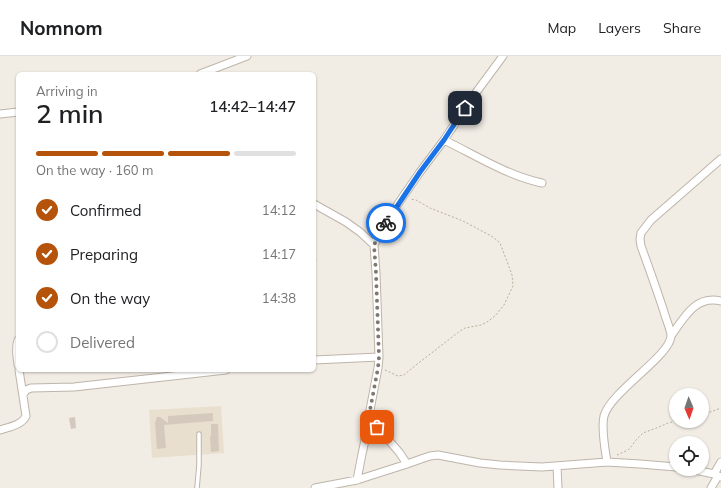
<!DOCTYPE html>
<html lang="en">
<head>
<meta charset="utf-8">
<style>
  body { margin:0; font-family:Mulish,sans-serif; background:#f2f2f2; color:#202124; height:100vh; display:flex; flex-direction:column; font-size:15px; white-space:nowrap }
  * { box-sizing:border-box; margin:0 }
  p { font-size:13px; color:#757577 }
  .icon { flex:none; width:22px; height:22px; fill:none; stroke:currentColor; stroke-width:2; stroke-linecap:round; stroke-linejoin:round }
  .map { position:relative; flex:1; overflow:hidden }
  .details { position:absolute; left:16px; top:16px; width:300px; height:300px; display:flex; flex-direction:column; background:#fff; border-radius:6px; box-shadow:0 1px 3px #0004 }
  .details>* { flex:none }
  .needle { width:26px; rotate:178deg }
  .fabs { position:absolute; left:669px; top:332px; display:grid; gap:8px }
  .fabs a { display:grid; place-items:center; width:40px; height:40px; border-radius:50%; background:#fff; box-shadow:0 1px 3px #0004; font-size:20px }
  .pin { position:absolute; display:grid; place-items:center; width:34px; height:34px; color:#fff; margin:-17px; border-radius:8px; box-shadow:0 2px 6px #0006 }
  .courier { position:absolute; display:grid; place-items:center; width:40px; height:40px; margin:-20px; border:3px solid #1a73e8; border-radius:50%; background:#fff; color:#222; box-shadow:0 1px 5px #0007 }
  .headline em { font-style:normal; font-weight:600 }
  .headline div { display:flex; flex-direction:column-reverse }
  .headline { display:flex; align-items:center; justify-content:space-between; height:68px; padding:0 20px }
  h1 { font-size:26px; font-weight:600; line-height:30px }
  .bar { display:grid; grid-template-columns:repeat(4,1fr); gap:6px 4px; align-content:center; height:48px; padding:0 20px }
  .bar i { height:5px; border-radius:3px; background:#e0e0e0 }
  .bar .active { background:#b45309 }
  .bar p { grid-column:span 4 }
  ol { padding:0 20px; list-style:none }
  li { display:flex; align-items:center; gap:12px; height:44px }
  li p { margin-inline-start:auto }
  li .icon { padding:4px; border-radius:50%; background:#b45309; color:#fff; stroke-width:4 }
  li:last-child { color:#757577 }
  li i { width:22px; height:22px; border:2px solid #e0e0e0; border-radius:50% }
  header { display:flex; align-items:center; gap:24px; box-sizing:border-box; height:56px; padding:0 20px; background:#fff; border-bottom:1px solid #e0e0e0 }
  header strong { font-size:19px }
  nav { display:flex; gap:22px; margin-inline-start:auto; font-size:14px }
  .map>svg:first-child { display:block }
</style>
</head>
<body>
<header>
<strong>Nomnom</strong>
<nav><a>Map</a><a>Layers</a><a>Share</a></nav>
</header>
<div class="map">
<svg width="721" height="432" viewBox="0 0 721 432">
  <rect width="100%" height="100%" fill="#f1ece4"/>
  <path fill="#e9dfce" d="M221 350 224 397 152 402 149 354Z"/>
  <path fill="#d5c9bd" d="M213 357V365L164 369 166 392 157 393 155 367 157 361H160L168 367V360Z
    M75 361 76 372 71 373 69 362Z
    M211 368H218L219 395 211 396 210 380H211Z"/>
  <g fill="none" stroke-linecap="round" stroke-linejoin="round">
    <defs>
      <path id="lane" d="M197 432 199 409V378"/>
      <path id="street" d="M200 18 247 0
        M0 58 18 56
        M444 84C475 99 508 120 542 127
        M314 148 346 166 360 176 374 189
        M671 280C684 262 695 239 721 245
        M18 284C15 292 17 300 18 309
        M314 304 379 301
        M23 339 26 334 31 332 74 331 226 314
        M0 374C9 371 22 369 26 360L19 314
        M607 406C605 393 601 372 604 360 611 335 672 299 671 279 670 272 666 263 664 256 657 234 649 212 641 190L640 183 641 177 651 164 721 103
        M407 408 399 396 377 371 370 361V354L378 312 379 301 376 217 374 189 387 164 400 145 420 116 444 84 472 42 503 0
        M557 410 558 432
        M690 413 714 418 721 421
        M714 418 721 406
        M357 424 362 398 370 361
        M315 432 357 424 407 408 421 403 430 400 438 399 480 407 500 409 542 411 607 406 640 408 676 411
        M711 432 718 420"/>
    </defs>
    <use href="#lane" stroke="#beb5aa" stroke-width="5.5"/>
    <use href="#street" stroke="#beb5aa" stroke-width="9"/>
    <path stroke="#bcad99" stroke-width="1" stroke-dasharray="2 2" stroke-linecap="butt" d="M314 208 316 203
      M385 314 398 320 404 319 416 309 460 275 465 272 481 269 487 266 495 260 504 249 513 230 512 219 508 208 500 187 493 181 463 165 430 152 416 144 410 143
      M702 359 721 352
      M617 399 628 394 631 391 636 384 643 377 659 371 668 367 676 365"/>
    <use href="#lane" stroke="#fff" stroke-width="3.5"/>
    <use href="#street" stroke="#fff" stroke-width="7"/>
  </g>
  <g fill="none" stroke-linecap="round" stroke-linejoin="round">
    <path stroke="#7f7972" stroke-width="4" stroke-dasharray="0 7.2" d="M377 371 370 362V354L378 312 379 301 376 217 374 189 386 167"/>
    <path stroke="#1a73e8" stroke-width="5" d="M386 167 420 116 444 84 465 52"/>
  </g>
</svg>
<div class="fabs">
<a><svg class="needle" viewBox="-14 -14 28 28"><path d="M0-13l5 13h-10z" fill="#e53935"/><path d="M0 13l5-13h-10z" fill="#757577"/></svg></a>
<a><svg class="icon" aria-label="locate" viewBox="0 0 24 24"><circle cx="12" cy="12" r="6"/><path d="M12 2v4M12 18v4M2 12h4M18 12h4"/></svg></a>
</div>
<div class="pin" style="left:377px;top:371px;background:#ea580c"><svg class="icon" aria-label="bag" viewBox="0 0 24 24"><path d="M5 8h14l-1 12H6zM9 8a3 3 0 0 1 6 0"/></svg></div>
<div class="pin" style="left:465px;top:52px;background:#1f2937"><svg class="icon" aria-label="home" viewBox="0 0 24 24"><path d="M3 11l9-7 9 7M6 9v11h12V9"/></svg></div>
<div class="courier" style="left:386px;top:167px"><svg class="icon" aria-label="bike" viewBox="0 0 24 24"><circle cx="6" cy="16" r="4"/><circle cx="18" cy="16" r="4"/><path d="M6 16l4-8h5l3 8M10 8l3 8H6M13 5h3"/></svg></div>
<section class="details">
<div class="headline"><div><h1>2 min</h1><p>Arriving in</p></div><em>14:42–14:47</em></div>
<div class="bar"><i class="active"></i><i class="active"></i><i class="active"></i><i></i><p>On the way · 160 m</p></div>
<ol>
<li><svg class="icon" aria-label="check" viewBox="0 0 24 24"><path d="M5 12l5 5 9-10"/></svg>Confirmed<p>14:12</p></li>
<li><svg class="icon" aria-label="check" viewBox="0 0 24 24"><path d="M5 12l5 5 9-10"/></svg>Preparing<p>14:17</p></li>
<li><svg class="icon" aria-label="check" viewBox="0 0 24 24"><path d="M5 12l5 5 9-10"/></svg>On the way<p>14:38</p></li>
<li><i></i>Delivered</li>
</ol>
</section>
</div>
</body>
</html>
